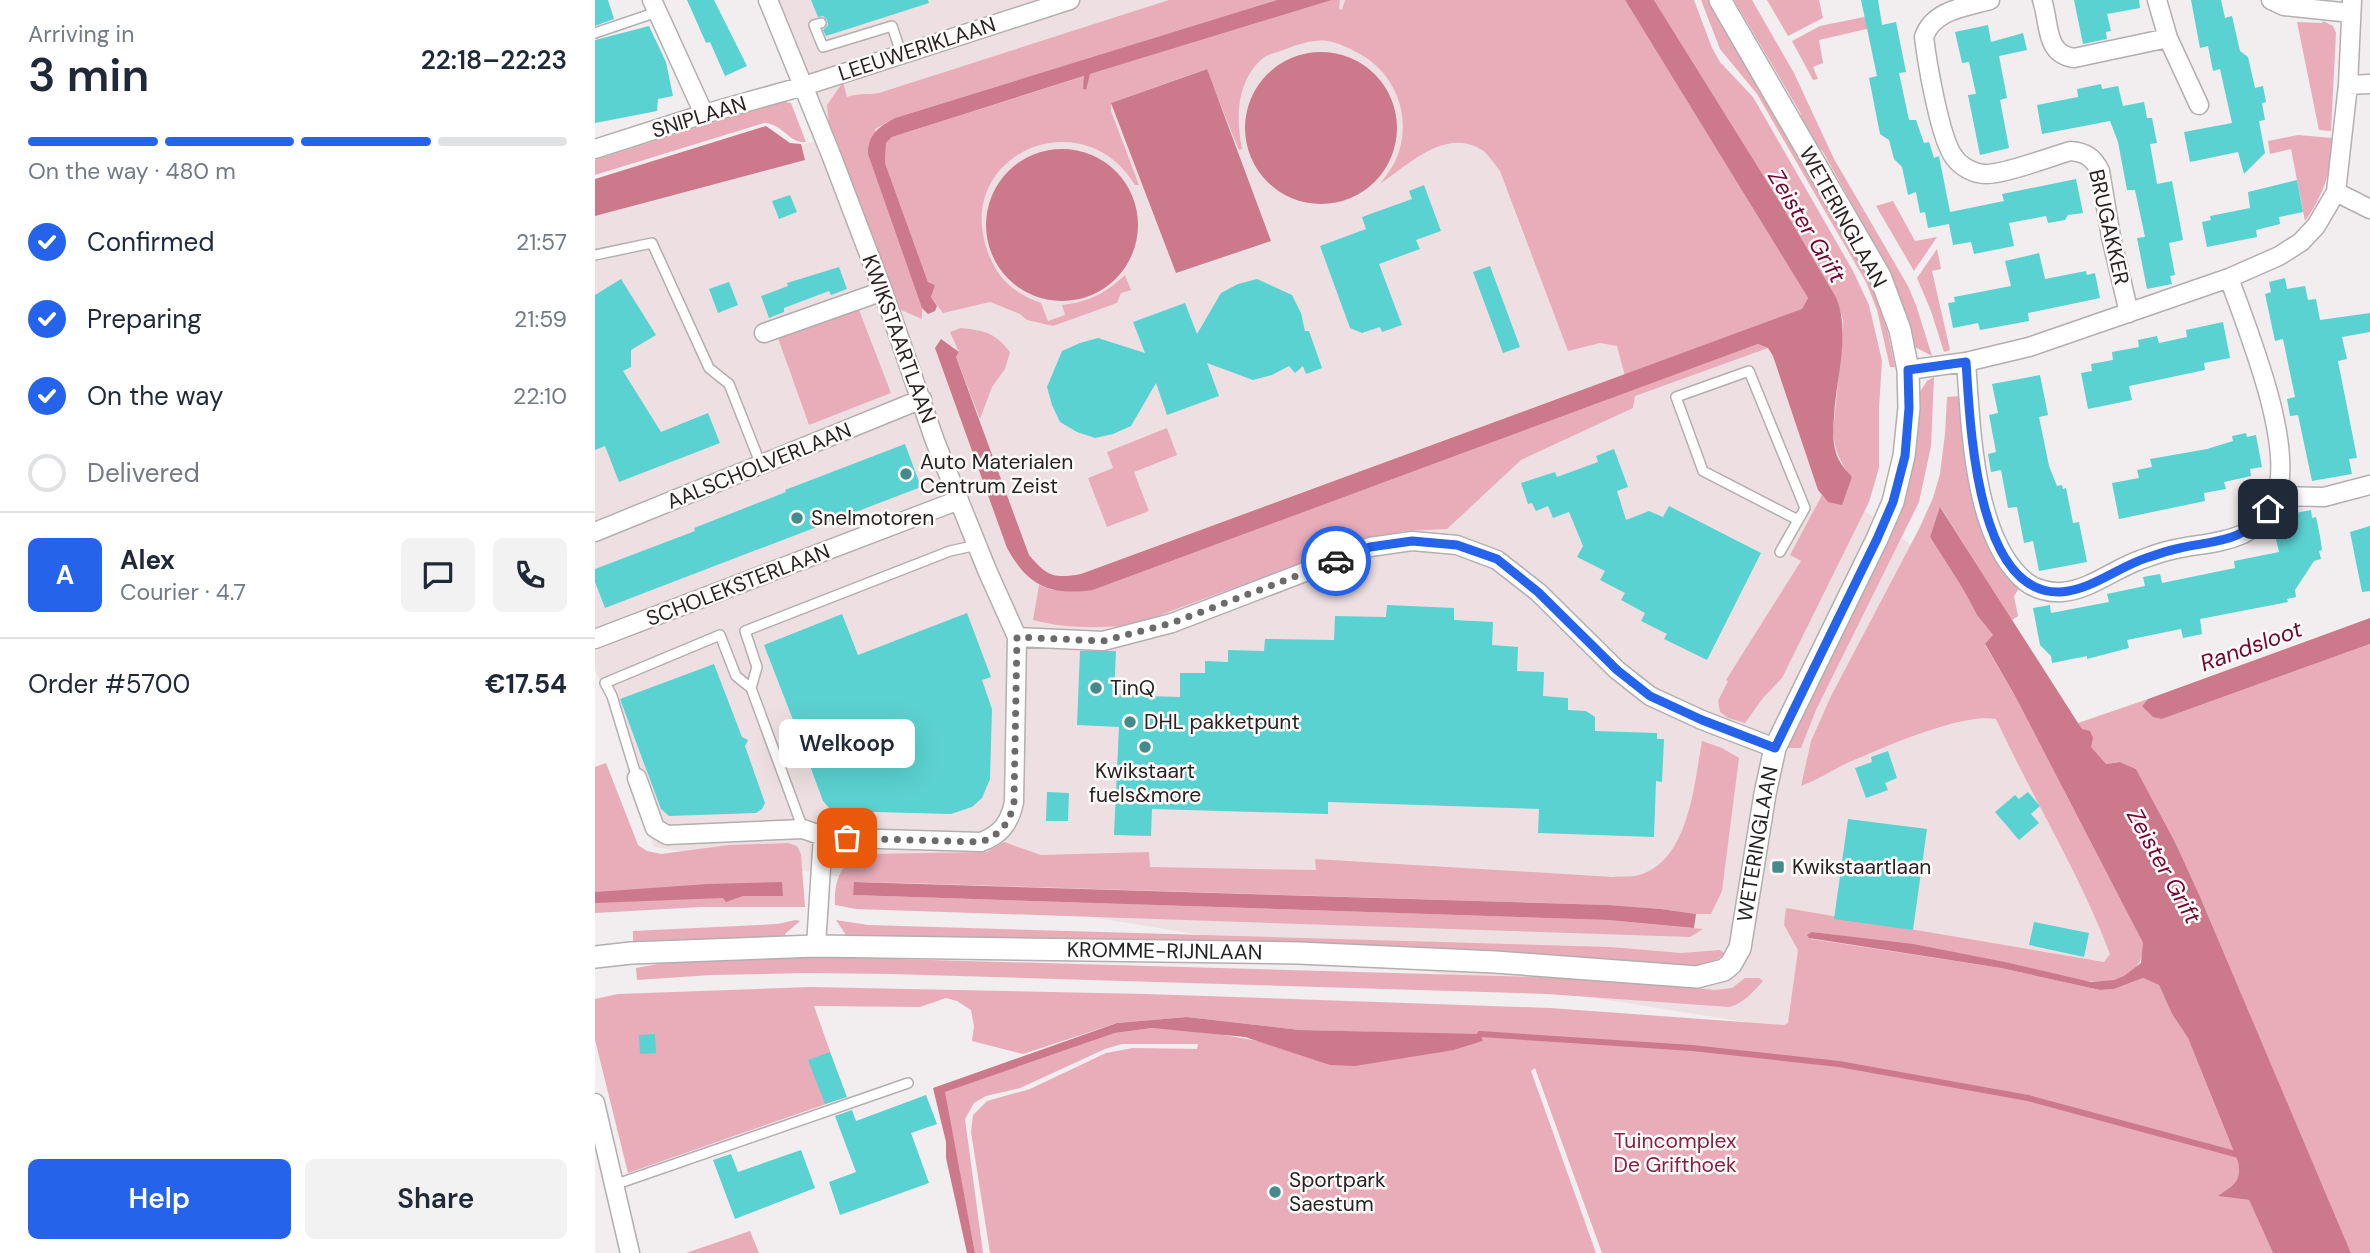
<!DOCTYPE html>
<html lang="en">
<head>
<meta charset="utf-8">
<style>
  body { margin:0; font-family:"DM Sans",sans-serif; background:#f2f2f3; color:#1f2937; height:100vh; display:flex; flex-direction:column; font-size:26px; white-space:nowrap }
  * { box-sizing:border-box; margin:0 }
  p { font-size:23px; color:#747a83 }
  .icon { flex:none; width:38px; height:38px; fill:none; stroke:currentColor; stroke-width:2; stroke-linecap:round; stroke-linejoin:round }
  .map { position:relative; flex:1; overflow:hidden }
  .details { display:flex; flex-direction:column; background:#fff; width:595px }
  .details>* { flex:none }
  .pin { position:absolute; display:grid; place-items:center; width:60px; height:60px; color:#fff; margin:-30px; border-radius:14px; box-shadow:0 4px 10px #0006 }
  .courier { position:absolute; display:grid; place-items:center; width:70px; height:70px; margin:-35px; border:5px solid #2563eb; border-radius:50%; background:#fff; color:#222; box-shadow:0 2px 9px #0007 }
  .bubble { position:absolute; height:49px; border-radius:10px; background:#fff; box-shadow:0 7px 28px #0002; font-size:23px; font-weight:600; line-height:49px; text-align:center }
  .overview em { font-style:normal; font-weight:600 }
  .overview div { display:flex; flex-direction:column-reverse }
  .overview { display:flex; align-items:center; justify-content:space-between; height:119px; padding:0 28px }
  h1 { font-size:46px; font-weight:600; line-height:52px }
  .bar { display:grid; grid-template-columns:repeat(4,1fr); gap:10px 7px; align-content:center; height:84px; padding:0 28px }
  .bar i { height:9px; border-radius:5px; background:#e0e1e3 }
  .bar .current { background:#2563eb }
  .bar p { grid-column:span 4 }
  .line { display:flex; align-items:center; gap:18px; padding:0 28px; border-top:2px solid #e0e1e3 }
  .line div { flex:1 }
  .round { display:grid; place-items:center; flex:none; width:74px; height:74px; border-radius:10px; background:#f2f2f3 }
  ol { padding:0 28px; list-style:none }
  li { display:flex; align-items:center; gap:21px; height:77px }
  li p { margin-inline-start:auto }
  li .icon { padding:7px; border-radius:50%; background:#2563eb; color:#fff; stroke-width:4 }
  li:last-child { color:#747a83 }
  li i { width:38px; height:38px; border:4px solid #e0e1e3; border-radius:50% }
  .button { display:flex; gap:14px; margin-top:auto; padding:14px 28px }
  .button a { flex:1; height:80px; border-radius:10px; background:#2563eb; color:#fff; font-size:28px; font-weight:600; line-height:80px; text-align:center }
  .button a+a { background:#f2f2f3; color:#1f2937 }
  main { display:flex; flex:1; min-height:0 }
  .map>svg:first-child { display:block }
</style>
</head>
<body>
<main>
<section class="details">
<div class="overview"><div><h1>3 min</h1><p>Arriving in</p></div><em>22:18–22:23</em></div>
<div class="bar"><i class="current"></i><i class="current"></i><i class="current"></i><i></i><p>On the way · 480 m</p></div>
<ol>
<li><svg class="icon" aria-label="check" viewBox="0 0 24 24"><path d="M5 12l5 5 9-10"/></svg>Confirmed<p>21:57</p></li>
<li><svg class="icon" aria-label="check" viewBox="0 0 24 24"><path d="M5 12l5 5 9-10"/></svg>Preparing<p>21:59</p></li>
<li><svg class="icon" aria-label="check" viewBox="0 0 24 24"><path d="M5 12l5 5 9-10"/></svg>On the way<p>22:10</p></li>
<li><i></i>Delivered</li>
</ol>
<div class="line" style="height:126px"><b class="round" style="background:#2563eb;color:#fff">A</b><div><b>Alex</b><p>Courier · 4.7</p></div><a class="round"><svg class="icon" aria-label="chat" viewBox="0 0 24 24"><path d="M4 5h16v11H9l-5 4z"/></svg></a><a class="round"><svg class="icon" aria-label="phone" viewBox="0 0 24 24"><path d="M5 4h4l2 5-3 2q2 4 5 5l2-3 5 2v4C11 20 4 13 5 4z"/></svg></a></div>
<div class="line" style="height:91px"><div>Order #5700</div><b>€17.54</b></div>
<div class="button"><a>Help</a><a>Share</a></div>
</section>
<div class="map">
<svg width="1775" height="1253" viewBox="0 0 1775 1253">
  <rect width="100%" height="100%" fill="#f2edee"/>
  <path fill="#eee0e2" d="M173 0H1051L1233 484 1347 568 1636 1100 59 847 10 694 0 669V210L227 139Z"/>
  <path fill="#e8adb9" d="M574 0H682L300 118 280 129 327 308V319L306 310 234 124 232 105 248 82 252 97C262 93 273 95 284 93Z
    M737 0H745L744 9 747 10 750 0H1030L1213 298 1207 310 1030 376 1022 346 1005 343 973 351 905 171C900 165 894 155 887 150 851 127 813 165 785 184 791 176 798 167 802 157 818 117 800 72 763 53 754 48 743 43 733 41 719 39 704 44 691 49 684 52 672 54 667 59 641 82 641 119 647 149L644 150 611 69 516 103V111L544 185H540C488 99 359 153 392 250 402 278 418 293 446 303L453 321 470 315 467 305C494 302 511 293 530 275L536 290 526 293 522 303 458 326 432 320 425 314 395 302 348 313 336 297 340 285 333 282 290 163 291 143 297 137 490 76 488 89 490 90 495 74Z
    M1059 0H1099L1117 48 1125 62 1158 97 1258 271 1274 305 1287 361 1284 408V468L1274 502 1187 678 1168 698 1150 723 1133 718 1125 712 1123 701 1133 681 1131 680 1206 561 1195 555 1227 495 1233 502 1257 478C1245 462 1240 452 1238 432L1248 332V320L1241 297 1183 199Z
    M1106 0H1114L1276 281 1290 319 1300 367H1295L1282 310 1271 282 1162 94 1125 49Z
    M1139 0H1157L1199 73 1239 159 1313 286 1321 305 1337 356 1320 347 1294 271 1227 150 1220 148 1204 121 1206 114Z
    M1172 0H1224L1228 18 1193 36Z
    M1274 16 1276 28 1224 40 1228 63 1218 67 1223 79 1218 80 1197 41 1225 26Z
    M1728 21 1738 26 1741 33 1736 131 1724 130 1702 22 1727 23Z
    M185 101 196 103 211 142C194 144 189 124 169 123L0 175V160Z
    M1703 135 1737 138C1738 169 1728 196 1710 221L1696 149 1675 154 1673 141Z
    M1298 201 1320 241 1342 237 1319 271 1281 206Z
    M1342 249 1346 269 1337 271 1355 350 1349 352 1336 311 1322 278Z
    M264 310 296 393 214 425 183 338Z
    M366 328C391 331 399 332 415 352L410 369 397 387 385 419 361 357 364 352 355 332Z
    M1163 344 1173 348 1040 396 1038 408 926 460 852 529 809 531 758 544 538 625C504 628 470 629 438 620L444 585 457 590H498Z
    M1339 377 1336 446 1324 502 1221 710 1206 748H1192L1195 737 1308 503 1319 457 1325 392 1332 381Z
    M1366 396C1367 431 1367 467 1379 499 1391 529 1410 559 1425 587L1419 596 1423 616 1417 620 1346 508 1335 537 1368 589 1382 615 1399 636 1390 645 1420 696 1548 943C1549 963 1538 976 1518 980 1485 987 1441 968 1408 962 1345 949 1281 940 1217 932L1216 939 1406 968 1505 990 1519 989 1548 978 1564 985 1577 1014 1593 1038 1643 1162C1647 1182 1637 1185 1624 1196L1654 1200 1678 1253H1007L940 1068 936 1071 1001 1253H395L376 1132 378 1115 392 1101 435 1089 511 1053 538 1048 602 1049 603 1044H527L510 1049 425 1088 391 1096 379 1103 370 1119 388 1253H380L349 1092 520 1033 557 1028 612 1032 663 1041 841 1051 859 1050 888 1041 783 1032 705 1030 592 1017 522 1023 428 1054 377 1041 379 1026 376 1010 362 1001 351 998 325 1007 219 1006 251 1097 33 1173 0 1040V999L23 994 215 987 551 994 955 1008 1189 1025 1193 1023 1203 950 1189 925 1191 908 1509 962 1515 954C1484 872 1437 797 1401 719 1367 712 1284 749 1250 764 1236 771 1222 780 1206 786L1216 741 1236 696 1324 529 1338 498 1345 474 1350 434 1352 397Z
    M572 428 582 455 539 472 554 511 512 527 493 478 518 468 512 452Z
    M1775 644V1253H1756L1580 842 1541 769 1525 762 1511 764 1495 747 1483 723 1553 699 1547 706 1567 719Z
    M1107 741 1127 748 1144 758 1127 891 1116 914H1101L1066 909 1013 905 310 883 260 882 258 895 1013 920 1108 929 1095 937 261 909 240 905C239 879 246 860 273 854L392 852 409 842 446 855 554 852 555 867 721 870 720 859 1018 877C1025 876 1033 877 1040 876 1094 865 1099 784 1107 741Z
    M11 763 43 845 52 851 66 854 134 845 193 843 202 846 206 854 210 907H106L0 913V767Z
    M201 920 205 921 190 934 191 938 38 941V931L182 924Z
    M241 920 273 925 1015 947 1086 953 1125 950 1130 954 1118 962 1100 967 253 938Z
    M231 957 1013 979 1120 990 1137 988 1150 978H1164L1168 981C1158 992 1148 1004 1134 1007L952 994 296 974 212 973 117 975 42 980 41 968 79 961Z
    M155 1231 164 1253H91Z"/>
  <path fill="#cd798c" d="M682 0H737L495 74 491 90 488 89 489 76 297 137 291 143 290 163 333 282 340 285 336 297 342 306 340 311 333 314 327 308 273 154C273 134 284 127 300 118Z
    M1030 0H1059L1183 199 1241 297C1256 333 1241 378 1239 417 1238 431 1237 446 1244 460 1247 466 1253 472 1257 477L1247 505 1233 502 1223 490 1178 356 1173 348 1163 344 498 590C455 596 433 586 412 548L340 348 346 339 364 352 361 357 434 555C452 576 458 579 486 574L1207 309 1213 298Z
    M650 128a76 76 0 1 1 152 0a76 76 0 1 1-152 0Z
    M612 69 676 241 581 273 516 103Z
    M171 126 195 143 206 144 210 160 0 216V179Z
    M391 225a76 76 0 1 1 152 0a76 76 0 1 1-152 0Z
    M1345 507 1483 723 1487 729 1495 731 1498 738 1496 747 1511 764 1525 762 1541 769 1580 842 1605 897 1756 1253H1678L1654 1200 1623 1196C1637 1186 1647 1182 1643 1162L1593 1038 1577 1014 1564 985 1548 978 1519 989 1505 990 1406 968 1214 938 1212 935 1217 932 1318 944 1410 962 1496 982 1519 980 1529 976 1546 963 1548 943 1420 696 1390 644 1398 635 1382 615 1368 589 1335 537Z
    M1775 618V644L1567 719 1558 717 1547 706 1553 699Z
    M187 882 188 896H148L131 902 128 898 0 903V892L113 884Z
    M259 882 1013 905 1066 909 1101 914 1099 928 1013 920 258 895Z
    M592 1017 705 1030 885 1034 888 1041 859 1050 760 1066 735 1065 650 1037 557 1028 520 1033 350 1092 380 1253H372L351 1158V1142L338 1088 522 1023Z"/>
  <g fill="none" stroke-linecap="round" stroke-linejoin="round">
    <path stroke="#cd798c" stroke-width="6" d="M885 1034 1097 1048 1244 1064 1433 1098 1644 1155"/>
  </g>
  <path fill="#5ad2d1" d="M0 0H13L19 19 0 26Z
    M92 0H119L152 66 130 76 115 42 111 43Z
    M216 0H333L334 3 231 36 228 30 233 25 232 20 228 16 223 17Z
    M1266 0H1283L1287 25 1301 22 1311 72 1304 73 1314 120H1321L1329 143 1334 142 1339 158 1344 156 1355 212 1409 201 1407 194 1481 179 1488 213 1473 215 1470 220 1453 223 1451 216 1414 223 1419 246 1379 254 1376 242 1358 245 1354 224 1333 228 1330 212 1325 213 1321 192 1313 195 1307 167 1299 159 1294 140 1285 134 1274 78 1282 76Z
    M1479 0H1544L1545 8 1512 14 1516 31 1511 32 1512 39 1488 44Z
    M1596 0H1626L1630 18 1637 16 1645 51 1653 57 1660 88 1668 86 1671 102 1667 103 1670 120 1664 121 1670 153 1649 174 1643 152 1595 162 1589 132 1637 123 1625 69 1618 71 1613 46 1605 48Z
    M1393 25 1396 42 1428 33 1432 50 1404 56 1412 98 1405 100 1414 148 1385 155 1373 95 1381 94 1374 62 1367 63 1360 32Z
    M54 26 71 62 78 96 63 99 62 111 0 123V40Z
    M1506 84 1507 89 1523 86 1528 106 1549 102 1552 118H1557L1562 143 1555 144 1562 184 1577 181 1588 240 1574 243 1580 275 1575 276 1577 284 1552 289 1542 238 1550 237 1540 190H1532L1523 142 1515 121 1447 134 1442 105 1483 97 1482 89Z
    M1702 180 1708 212 1684 217 1685 224 1661 230 1662 237 1612 247 1607 222 1616 220 1615 216 1655 208 1653 192Z
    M829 185 846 231 821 240 825 249 784 264 807 325 787 332 785 327 767 333 755 328 725 246 771 229 767 217 817 199 814 191Z
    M195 195 202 212 184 219 177 201Z
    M1444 253 1450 279 1491 271 1492 275 1500 273 1505 298 1433 313 1434 321 1385 330 1383 323 1358 328 1353 303 1360 302 1359 297 1416 286 1410 261Z
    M895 266 925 347 908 353 878 272Z
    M244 267 252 289 236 295 234 291 189 308V312L174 318 166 296 193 286 192 283Z
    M1690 278 1692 289 1710 286 1713 300 1721 299 1725 320 1775 313V332L1747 337 1752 359 1743 361 1762 458 1754 459 1757 474 1717 481 1703 415 1695 416 1692 399 1700 397 1688 339 1680 341 1670 294 1676 292 1674 282Z
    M26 279 61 335 36 350V367L28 371 66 432 113 413 125 443 24 482 10 446 0 450V295Z
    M662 279 697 295 706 313 710 331H714L727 368 711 374 708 366 700 373 694 366 677 375 658 380 612 363 624 396 572 415 561 383 536 426 518 434 500 438 482 432 465 422 457 405 452 387 467 351 485 343 503 338 550 353 538 322 590 303 602 334 626 293 643 284Z
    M134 282 143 305 123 313 114 289Z
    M1628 322 1635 358 1609 363 1610 370 1534 386 1537 400 1493 409 1486 373 1497 371 1496 364 1518 360 1517 352 1544 347 1543 340 1562 336 1564 343 1592 337 1591 330Z
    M1445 375 1453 415 1444 417 1454 466 1462 486 1467 485 1468 489 1471 488 1478 523 1484 522 1492 562 1444 571 1438 541 1429 543 1422 507 1413 508 1406 470 1396 472 1393 454 1401 452 1394 415 1403 413 1397 384Z
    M1651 433 1652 437 1661 435 1667 467 1655 469 1656 476 1629 482 1631 489 1609 493 1610 501 1524 519 1517 483 1544 478 1542 470 1557 467 1555 459 1612 449 1638 441 1637 436Z
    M310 444 326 487 10 608 0 582V569L100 531 99 528 191 492 190 490Z
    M1019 449 1033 487 1022 491 1031 520 1054 511 1068 517 1074 506 1166 553 1112 660 1069 639 1072 634 1046 621 1050 613 1026 600 1030 593 1005 580 1010 571 982 557 988 546 974 512 958 518 953 506 941 511 937 503 933 504 926 483 960 472 962 477 1003 462 1001 456Z
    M1716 510 1717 518 1721 517 1725 536 1727 550 1724 551 1726 559 1719 561 1700 590 1701 597 1692 599 1693 602 1605 619 1607 634 1588 638 1586 629 1532 640 1534 648 1492 659V656L1457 663 1456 656 1445 645 1438 608 1455 605 1456 613 1514 602 1512 594 1550 586 1548 577 1565 574 1567 583 1640 568 1639 561 1684 552 1680 535 1688 534 1685 516Z
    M1775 526V591L1767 592 1755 532Z
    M792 605 859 608V620L898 622 897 645 923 647 922 671 949 672 948 696 973 698V710L991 711 1000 717V731L1062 733V739H1069L1067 782 1061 781 1059 837 943 833 944 809 733 802V814L557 809 556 836 519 835 524 727 482 725 485 651H521L519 695 585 697V673H610V661L633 662V650L669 651 670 639 739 640 740 616 791 617Z
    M372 613 396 677 387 680 397 709 395 779 387 798 377 807 356 814 242 811 235 809 228 801 208 747 202 745 205 738 169 645 247 614 263 655Z
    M119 664 147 737 153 740 150 746 170 803 167 809 161 813 74 816 66 809 25 699Z
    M1293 751 1302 778 1290 783 1293 790 1271 798 1260 768 1277 762 1276 757Z
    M452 792 474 793 473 821H451Z
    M1433 792 1445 806 1436 814 1444 823 1424 840 1400 812 1420 795 1424 799Z
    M1253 819 1332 829 1318 930 1239 919Z
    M1439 922 1494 933 1489 957 1434 945Z
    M60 1034 61 1053 45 1054 44 1035Z
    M235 1052 252 1097 230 1104 213 1060Z
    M331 1095 342 1124 316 1133 334 1183 245 1215 234 1182 261 1172 240 1116 257 1110 261 1121Z
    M206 1150 220 1188 140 1219 118 1160 136 1154 143 1172Z"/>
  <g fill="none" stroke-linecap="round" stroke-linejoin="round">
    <defs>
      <path id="service" d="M226 23 219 25 228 47 297 26 306 53
        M0 33 62 12
        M0 255 57 243 114 368 134 384 166 465
        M1185 552 1210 508 1154 371 1081 397 1108 471 1203 520
        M42 778 17 696 10 683 125 635 141 676 156 688
        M208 829 156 688 162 667 150 631 355 551 382 545
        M19 1185 313 1083"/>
      <path id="minor" d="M57 0 109 114
        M1395 0C1370 7 1338 10 1329 37 1332 62 1345 139 1359 157 1366 167 1379 174 1391 174 1410 174 1455 157 1475 151 1490 152 1498 157 1505 171L1516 237 1534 313
        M1447 0C1455 22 1449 54 1479 58L1573 38 1562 0
        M1676 0 1689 6 1756 13
        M1573 38 1604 105
        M1753 85 1775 84
        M0 149 109 114 209 86 475 0
        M1741 192 1775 209
        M169 333 288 291
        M1371 362C1376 426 1378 539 1431 582 1440 589 1455 593 1467 592 1495 590 1519 569 1545 560 1558 555 1572 550 1586 548 1607 544 1628 543 1648 534 1662 527 1677 509 1682 494 1698 440 1653 331 1634 278
        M1313 370 1371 362 1434 347 1634 278 1684 256 1706 242 1721 226 1741 192 1753 85 1757 0
        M1681 496 1729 497 1775 485
        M0 532 327 399
        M422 637 508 641 577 623 775 547 817 541 862 545 902 560 943 592 1022 670 1055 696 1107 720 1180 748
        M0 639 364 500
        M42 778 60 828 72 835 208 829 228 836 252 838 386 842C406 835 415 822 419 802L422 637 392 570 340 441 288 291 235 152 173 0
        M221 946 228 836
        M0 1103 35 1253"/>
      <g id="tertiary">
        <path id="s1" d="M0 957 36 953 221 946 704 953 900 962 1102 977 1129 970 1136 964 1145 948 1170 794 1180 748 1282 539 1298 502 1309 456 1314 408 1313 370 1305 330 1285 276 1125 0"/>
      </g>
    </defs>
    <use href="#service" stroke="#b3aeaf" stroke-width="12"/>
    <use href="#minor" stroke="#b3aeaf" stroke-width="21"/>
    <use href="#tertiary" stroke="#b3aeaf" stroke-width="24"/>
    <use href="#service" stroke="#fff" stroke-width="9"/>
    <use href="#minor" stroke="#fff" stroke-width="18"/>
    <use href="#tertiary" stroke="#fff" stroke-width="21"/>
  </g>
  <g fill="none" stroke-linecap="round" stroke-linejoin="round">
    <path stroke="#6d6a6b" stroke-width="7" stroke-dasharray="0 12.6" d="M252 838 386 842C406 835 415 822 419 802L422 637 508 641 577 623 741 561"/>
    <path stroke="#2563eb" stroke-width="9" d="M741 561 775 547 817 541 862 545 902 559 943 592 1022 670 1055 696 1107 720 1180 748 1282 539 1298 502 1310 456 1314 408 1313 370 1371 362C1375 420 1380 596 1466 592 1497 590 1524 566 1554 557 1564 554 1574 550 1585 548 1622 540 1648 543 1673 509"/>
  </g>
  <g fill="#448c8b" stroke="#fffbfb" stroke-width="2.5">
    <circle cx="311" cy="474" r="7"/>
    <circle cx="202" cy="518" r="7"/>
    <circle cx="501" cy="688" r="7"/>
    <circle cx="535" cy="722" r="7"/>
    <circle cx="550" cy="747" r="7"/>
    <rect x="1176" y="860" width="14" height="14" rx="3.5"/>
    <circle cx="680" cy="1192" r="7"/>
  </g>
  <g text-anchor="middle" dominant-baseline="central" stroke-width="5" stroke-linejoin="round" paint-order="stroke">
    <g font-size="21" fill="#252324" stroke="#fffbfb">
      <text transform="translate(322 49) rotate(-18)">LEEUWERIKLAAN</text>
      <text transform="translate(104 117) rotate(-17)">SNIPLAAN</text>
      <text transform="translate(1248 217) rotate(61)">WETERINGLAAN</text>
      <text transform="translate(1514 227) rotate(77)">BRUGAKKER</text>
      <text transform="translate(304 339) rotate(70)">KWIKSTAARTLAAN</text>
      <text transform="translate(164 466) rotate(-22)">AALSCHOLVERLAAN</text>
      <text transform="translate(143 585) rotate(-21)">SCHOLEKSTERLAAN</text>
      <text stroke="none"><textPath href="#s1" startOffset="1264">WETERINGLAAN</textPath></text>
      <text stroke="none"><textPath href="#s1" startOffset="570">KROMME-RIJNLAAN</textPath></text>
    </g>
    <g font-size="21" fill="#252324" stroke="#fffbfb" text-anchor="start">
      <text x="325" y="462">Auto Materialen<tspan x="325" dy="24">Centrum Zeist</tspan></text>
      <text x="216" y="518">Snelmotoren</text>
      <text x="515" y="688">TinQ</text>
      <text x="549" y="722">DHL pakketpunt</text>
      <text x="550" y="771" text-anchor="middle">Kwikstaart<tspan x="550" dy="24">fuels&amp;more</tspan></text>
      <text x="1197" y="867">Kwikstaartlaan</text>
      <text x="694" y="1180">Sportpark<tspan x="694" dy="24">Saestum</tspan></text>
    </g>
    <g font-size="21" fill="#852142" stroke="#fffbfb">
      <text x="1080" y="1141">Tuincomplex<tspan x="1080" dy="24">De Grifthoek</tspan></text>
    </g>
    <g font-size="23" font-style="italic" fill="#710731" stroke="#fffbfb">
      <text transform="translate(1212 226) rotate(59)">Zeister Grift</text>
      <text transform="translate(1656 646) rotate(-20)">Randsloot</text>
      <text transform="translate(1569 866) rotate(61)">Zeister Grift</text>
    </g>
  </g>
</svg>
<div class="pin" style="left:252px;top:838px;background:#ea580c"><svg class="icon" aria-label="bag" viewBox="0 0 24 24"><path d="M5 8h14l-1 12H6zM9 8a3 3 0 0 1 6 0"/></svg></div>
<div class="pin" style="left:1673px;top:509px;background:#1f2937"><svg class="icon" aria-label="home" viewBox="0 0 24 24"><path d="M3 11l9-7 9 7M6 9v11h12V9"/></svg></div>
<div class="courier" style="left:741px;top:561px"><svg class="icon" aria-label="car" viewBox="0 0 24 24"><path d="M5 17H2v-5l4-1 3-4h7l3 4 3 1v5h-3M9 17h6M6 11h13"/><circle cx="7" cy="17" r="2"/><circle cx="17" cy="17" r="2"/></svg></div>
<div class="bubble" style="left:184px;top:719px;width:136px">Welkoop</div>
</div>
</main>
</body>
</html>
